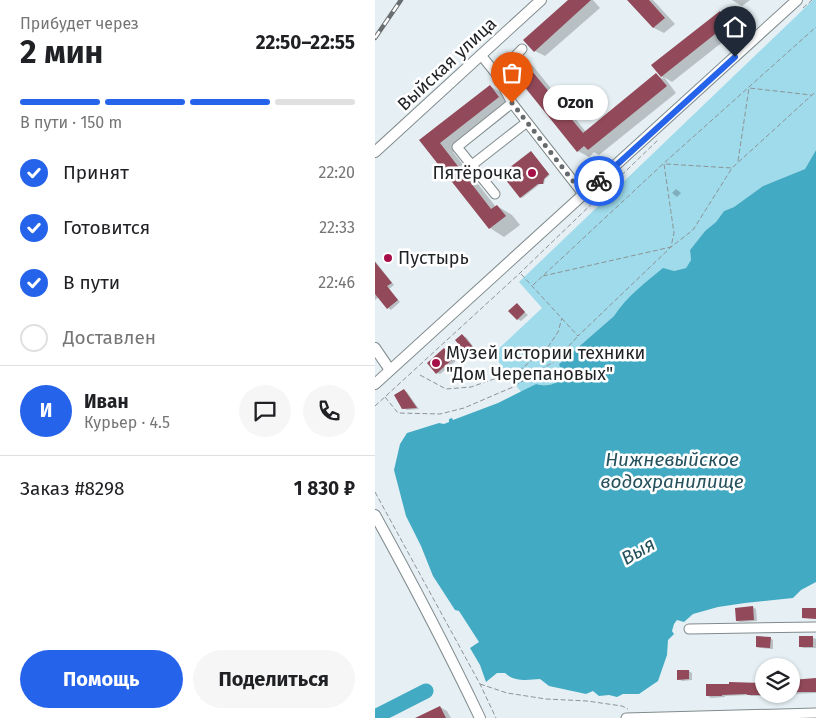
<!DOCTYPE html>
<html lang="ru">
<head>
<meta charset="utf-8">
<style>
  body { margin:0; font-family:"Fira Sans",sans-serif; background:#f6f6f6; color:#202124; height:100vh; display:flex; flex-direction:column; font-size:19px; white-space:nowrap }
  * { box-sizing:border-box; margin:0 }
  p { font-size:16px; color:#757577 }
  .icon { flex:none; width:28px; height:28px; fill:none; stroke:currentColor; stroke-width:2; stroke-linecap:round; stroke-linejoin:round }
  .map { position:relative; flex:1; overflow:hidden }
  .details { display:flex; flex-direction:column; background:#fff; width:375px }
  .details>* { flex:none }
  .buttons { position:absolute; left:380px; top:658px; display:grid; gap:10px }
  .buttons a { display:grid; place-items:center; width:45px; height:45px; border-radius:50%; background:#fff; box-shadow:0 1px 4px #0004; font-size:25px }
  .pin { position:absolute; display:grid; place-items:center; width:42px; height:42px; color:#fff; margin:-51px -21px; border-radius:50% 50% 50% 0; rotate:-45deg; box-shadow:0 0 5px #0007 }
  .pin .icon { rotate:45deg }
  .courier { position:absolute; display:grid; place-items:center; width:50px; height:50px; margin:-25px; border:4px solid #2563eb; border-radius:50%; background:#fff; color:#222; box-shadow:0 1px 6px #0007 }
  .bubble { position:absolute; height:35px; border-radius:18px; background:#fff; box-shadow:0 1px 4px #0004; font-size:16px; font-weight:700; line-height:35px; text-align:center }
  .summary em { font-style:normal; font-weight:700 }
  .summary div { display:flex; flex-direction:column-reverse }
  .summary { display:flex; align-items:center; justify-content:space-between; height:85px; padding:0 20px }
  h1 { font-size:32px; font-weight:700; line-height:38px }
  .bar { display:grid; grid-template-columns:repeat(4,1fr); gap:8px 5px; align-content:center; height:60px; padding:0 20px }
  .bar i { height:6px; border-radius:4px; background:#e0e0e0 }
  .bar .current { background:#2563eb }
  .bar p { grid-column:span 4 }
  .line { display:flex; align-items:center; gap:12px; padding:0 20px; border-top:1px solid #e0e0e0 }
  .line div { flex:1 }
  .round { display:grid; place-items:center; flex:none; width:52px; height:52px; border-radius:26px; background:#f6f6f6 }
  ol { padding:0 20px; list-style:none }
  li { display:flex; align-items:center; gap:15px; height:55px }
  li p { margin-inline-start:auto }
  li .icon { padding:5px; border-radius:50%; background:#2563eb; color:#fff; stroke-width:4 }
  li:last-child { color:#757577 }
  li i { width:28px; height:28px; border:2px solid #e0e0e0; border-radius:50% }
  .button { display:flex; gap:10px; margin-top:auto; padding:10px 20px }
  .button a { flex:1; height:58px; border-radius:30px; background:#2563eb; color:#fff; font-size:20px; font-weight:700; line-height:58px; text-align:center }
  .button a+a { background:#f6f6f6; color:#202124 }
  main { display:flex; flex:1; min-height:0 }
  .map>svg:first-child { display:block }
</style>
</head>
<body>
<main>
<section class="details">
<div class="summary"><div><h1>2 мин</h1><p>Прибудет через</p></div><em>22:50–22:55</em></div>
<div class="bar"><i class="current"></i><i class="current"></i><i class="current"></i><i></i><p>В пути · 150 m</p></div>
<ol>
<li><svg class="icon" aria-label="check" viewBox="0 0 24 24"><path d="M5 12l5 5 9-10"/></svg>Принят<p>22:20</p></li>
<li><svg class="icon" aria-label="check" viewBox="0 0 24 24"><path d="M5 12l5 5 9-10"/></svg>Готовится<p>22:33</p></li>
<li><svg class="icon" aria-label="check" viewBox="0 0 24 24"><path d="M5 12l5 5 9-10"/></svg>В пути<p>22:46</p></li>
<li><i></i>Доставлен</li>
</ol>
<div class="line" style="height:90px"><b class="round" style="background:#2563eb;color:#fff">И</b><div><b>Иван</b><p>Курьер · 4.5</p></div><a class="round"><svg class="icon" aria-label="chat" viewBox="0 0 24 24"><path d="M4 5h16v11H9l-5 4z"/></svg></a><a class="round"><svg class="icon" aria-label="phone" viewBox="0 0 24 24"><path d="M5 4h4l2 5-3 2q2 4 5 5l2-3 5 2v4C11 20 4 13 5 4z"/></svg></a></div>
<div class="line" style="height:65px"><div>Заказ #8298</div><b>1 830 ₽</b></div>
<div class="button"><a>Помощь</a><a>Поделиться</a></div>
</section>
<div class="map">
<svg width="441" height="718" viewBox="0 0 441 718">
  <rect width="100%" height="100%" fill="#e6f0f4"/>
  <path fill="#9fdbeb" d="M438 0H441V150L430 169 388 186 359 207 349 211 341 222 330 231 315 250 316 260 311 268 299 271 246 306 239 316 184 364 186 373 183 382C175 386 169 386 161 384L146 392 118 354 167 308 144 282Z"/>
  <path fill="#43aac3" d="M441 150V582L426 590 418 598 370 603 343 607 318 614 309 622 302 620 299 624 297 631 299 634 293 640 292 655 283 681 264 694H248L242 697 234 695 224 696 218 691 211 694 174 686 165 679C153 680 139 682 130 673H122L111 682 105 665 95 648 104 642 84 611 80 610 58 576 46 546 31 516 19 470 25 444 32 433 64 423 69 424 74 422V419L77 418 78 420 123 403 161 384C169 386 175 386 182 382L186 373 184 364 239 316C252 296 270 283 288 268L299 271 311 268 316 260 315 250 330 231 341 222 349 211 359 207 388 186 430 169Z"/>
  <path fill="#0003" d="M195 0H218L225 8 170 56 160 51Z
    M254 0H278L300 24 289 33 279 28Z
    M357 0H375L367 6Z
    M345 12 355 18 364 29 297 82 289 77 301 93 224 155 219 152 214 157 203 151 147 60 158 66 211 132 281 75 289 79 278 65Z
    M115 86 130 95 138 105 78 152 121 207 122 206 137 215 145 225 129 237 115 228 46 140Z
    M157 153 175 175 170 179 169 184H165L147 198 145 197Z
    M301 189 306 193 302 197 297 193Z
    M0 261 19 285 14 289 25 302 16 310 13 308 4 297 0 300Z
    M142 305 153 315 146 321 142 319Z
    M87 336 91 337 104 354 99 358 96 357Z
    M69 349 72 351 81 361 65 374 62 373Z
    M29 390 32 392 44 409 32 410 28 408Z
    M378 607 381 609 382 621 365 622 362 621Z
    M395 638 398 640V649L385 648 382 647Z
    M438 638 441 639V648H428L425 646Z
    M314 671 317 673V680L307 681 303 679Z
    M441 680V693L416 694V681Z
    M388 684 389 685V694H391V696H376L374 695 350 696V697L336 698 333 696Z
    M65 707 72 711 76 718H48Z"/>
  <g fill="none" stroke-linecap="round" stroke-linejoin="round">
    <path stroke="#43aac3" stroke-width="15" d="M0 717 51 691"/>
  </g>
  <path fill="#924959" d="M193 0H216L159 52 148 40Z
    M252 0H274L290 18 278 28Z
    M345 11 354 23 286 77 276 65Z
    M147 59 208 133 281 73 292 86 213 150 209 146 202 152 136 70Z
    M115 85 124 97 65 143 116 209 122 205 131 216 114 229 44 140Z
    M156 151 174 174 169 179 168 184H163L145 198 126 174Z
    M0 262 17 283 12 286 23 300 12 309 0 294Z
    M142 303 150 312 142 320 133 311Z
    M87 334 102 352 95 358 80 340Z
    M69 348 78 359 61 374 52 363Z
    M29 389 42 408 27 409 19 395Z
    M378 606 379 620 361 621 360 608Z
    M427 608H441V619L427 618Z
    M381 636 396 637 395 648 381 647Z
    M424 636H438V647H424Z
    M302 670H314V679L302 680Z
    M441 678V692H416V680Z
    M354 682 388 683V695H372V694L347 695V696H331V684H354Z
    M65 706 71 718H40Z"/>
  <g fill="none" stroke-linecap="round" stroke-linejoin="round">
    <defs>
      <path id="minor" d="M106 55 122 75 137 103 209 195
        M122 75 147 49
        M97 165 152 122
        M120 194 82 147 137 103
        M314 629 441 627
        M251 718 441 713"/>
      <path id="major" d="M0 152 166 0
        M0 348 15 370
        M0 384 422 0
        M0 515C37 582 72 649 105 718"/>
    </defs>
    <use href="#minor" stroke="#818b8d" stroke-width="11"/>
    <use href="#major" stroke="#818b8d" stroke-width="12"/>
    <path stroke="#8d9396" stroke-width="1" stroke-dasharray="5 2.5" stroke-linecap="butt" d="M428 8 437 0
      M363 161 374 88 436 95
      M291 164 357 168
      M146 274 203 336 296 247 318 230 357 168 437 95 441 92
      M168 276 296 247 299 233 289 164
      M158 285 289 163 441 27
      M45 375 71 389 96 387 145 370 173 347 183 332 187 318
      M10 397 23 413 65 414 89 408 138 387 180 361 203 336
      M0 406 145 273 283 140
      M0 492 105 684 121 718
      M105 684 132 693 171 699 212 701 247 706 253 709"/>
    <use href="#minor" stroke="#fff" stroke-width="9"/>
    <use href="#major" stroke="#fff" stroke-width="10"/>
    <defs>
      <path id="rail" d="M0 38 26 0"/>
    </defs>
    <use href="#rail" stroke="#696e71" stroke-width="4.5"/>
    <use href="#rail" stroke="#fff" stroke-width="2.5" stroke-dasharray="8" stroke-linecap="butt"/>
  </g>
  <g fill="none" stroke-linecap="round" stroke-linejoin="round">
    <path stroke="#656a6d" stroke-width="5" stroke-dasharray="0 9" d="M137 103 209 195 224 181"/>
    <path stroke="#2563eb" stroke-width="6" d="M224 181 360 57"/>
  </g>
  <g fill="#a60f47" stroke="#fff" stroke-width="2">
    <circle cx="157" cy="173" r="5"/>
    <circle cx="13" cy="258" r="5"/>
    <circle cx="61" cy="363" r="5"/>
  </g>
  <g text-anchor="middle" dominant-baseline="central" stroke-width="5" stroke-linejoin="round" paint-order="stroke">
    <g font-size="18" fill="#1f2224" stroke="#fff">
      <text transform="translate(72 64) rotate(-43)">Выйская улица</text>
    </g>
    <g font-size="18" fill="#1f2224" stroke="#fff" text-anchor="start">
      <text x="147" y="173" text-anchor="end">Пятёрочка</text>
      <text x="23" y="258">Пустырь</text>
      <text x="71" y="353">Музей истории техники<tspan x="71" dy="21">"Дом Черепановых"</tspan></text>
    </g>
    <g font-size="19" font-style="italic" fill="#25515c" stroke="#fff">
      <text x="297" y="459">Нижневыйское<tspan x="297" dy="22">водохранилище</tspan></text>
      <text transform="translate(263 551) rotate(-30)">Выя</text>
    </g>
  </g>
</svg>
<div class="buttons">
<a><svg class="icon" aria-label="layers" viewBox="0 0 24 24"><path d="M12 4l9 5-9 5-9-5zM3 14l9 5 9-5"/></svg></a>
</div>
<div class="pin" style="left:137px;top:103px;background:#ea580c"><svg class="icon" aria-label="bag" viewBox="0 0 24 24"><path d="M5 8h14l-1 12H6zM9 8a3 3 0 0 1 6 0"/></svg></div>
<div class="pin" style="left:360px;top:57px;background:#1f2937"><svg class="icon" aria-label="home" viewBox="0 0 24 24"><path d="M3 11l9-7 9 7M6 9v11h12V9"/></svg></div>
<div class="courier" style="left:224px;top:181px"><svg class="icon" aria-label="bike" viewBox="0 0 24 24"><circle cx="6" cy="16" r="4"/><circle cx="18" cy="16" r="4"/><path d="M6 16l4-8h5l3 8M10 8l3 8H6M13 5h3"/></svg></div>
<div class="bubble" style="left:168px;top:85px;width:65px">Ozon</div>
</div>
</main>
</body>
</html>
